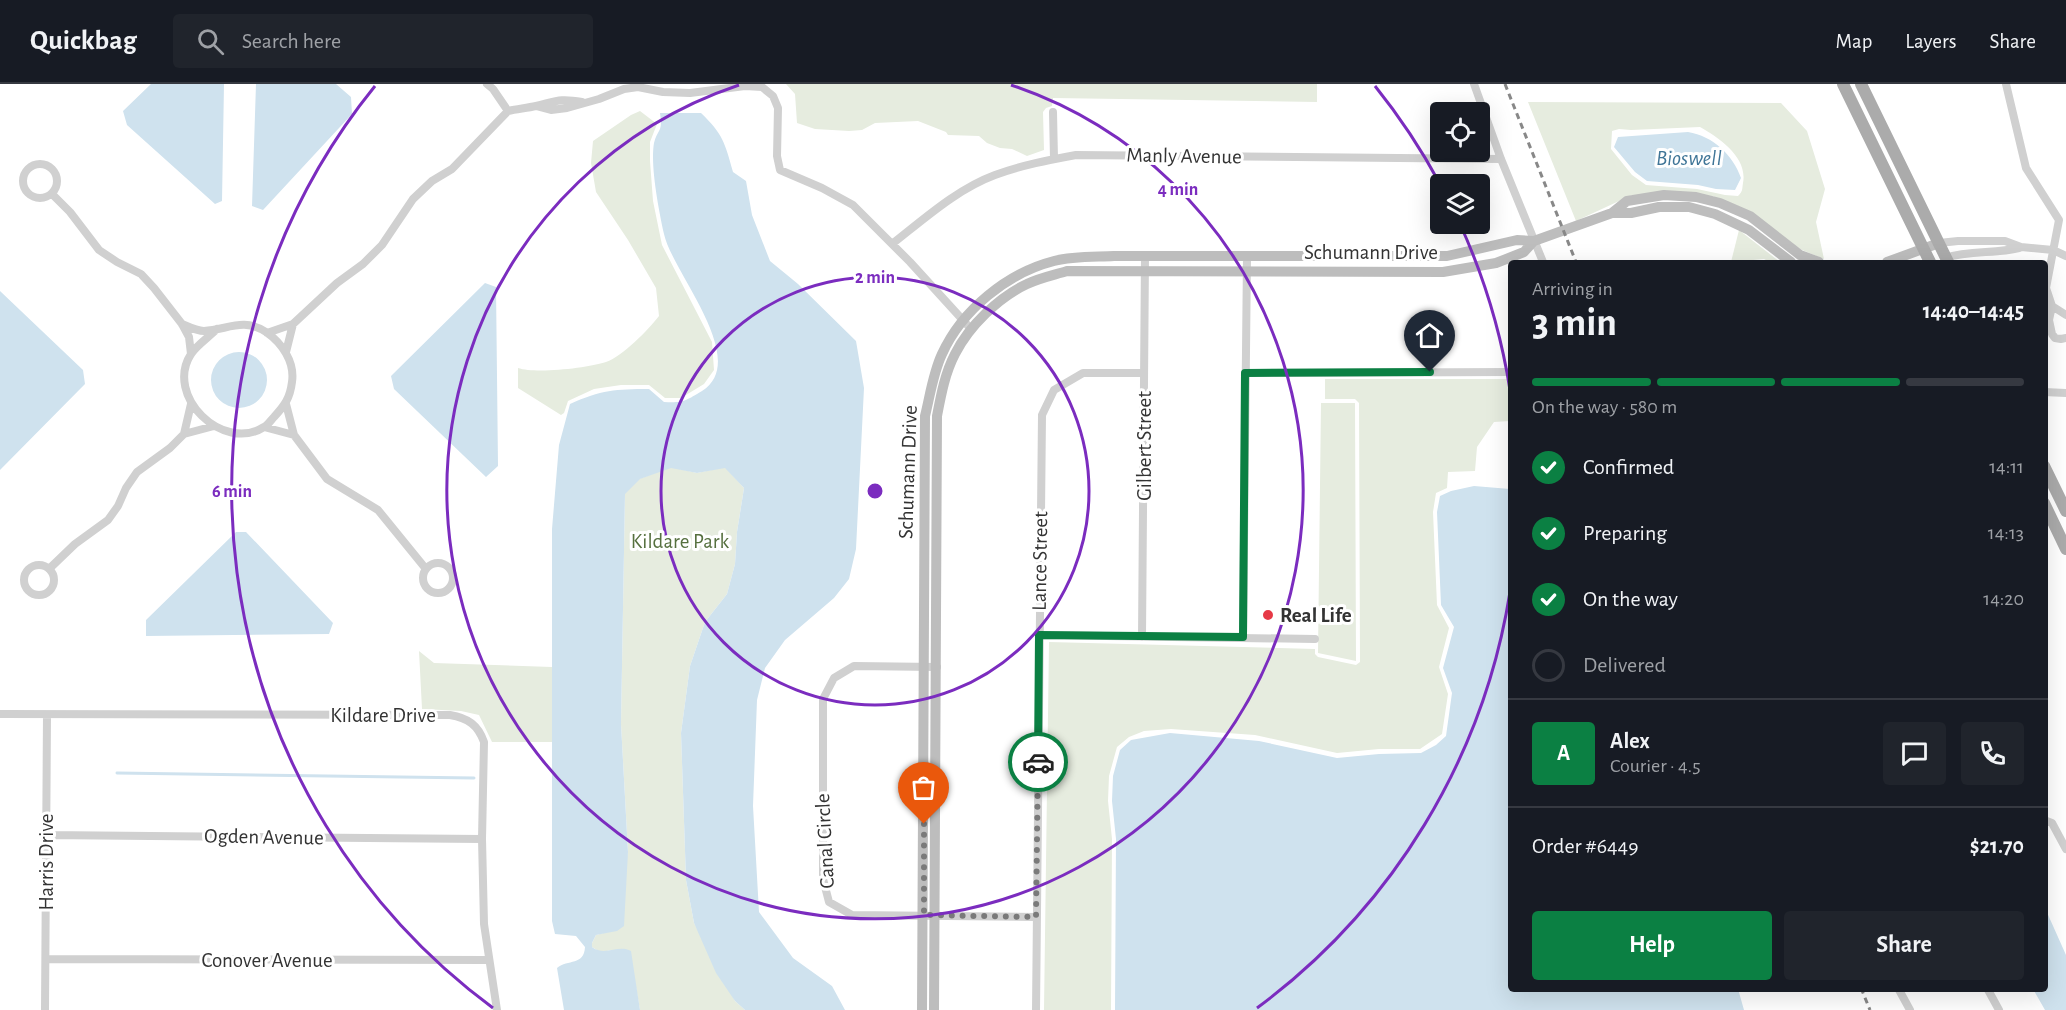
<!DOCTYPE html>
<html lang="en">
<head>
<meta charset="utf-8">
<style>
  body { margin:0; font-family:"Alegreya Sans",sans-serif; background:#20242c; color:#f1f3f6; height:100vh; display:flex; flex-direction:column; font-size:22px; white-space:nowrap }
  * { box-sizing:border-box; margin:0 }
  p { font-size:20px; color:#9ea1a6 }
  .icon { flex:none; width:33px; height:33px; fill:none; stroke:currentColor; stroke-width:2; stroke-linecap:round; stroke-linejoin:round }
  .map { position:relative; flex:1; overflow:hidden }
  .side { position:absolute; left:1508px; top:176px; width:540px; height:732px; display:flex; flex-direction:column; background:#171b24; border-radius:6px; box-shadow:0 6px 24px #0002 }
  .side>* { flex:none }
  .tools { position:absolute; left:1430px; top:18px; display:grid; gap:12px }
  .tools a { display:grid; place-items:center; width:60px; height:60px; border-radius:6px; background:#171b24; box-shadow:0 6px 24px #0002; font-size:30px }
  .pin { position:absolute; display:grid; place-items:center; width:51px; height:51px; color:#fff; margin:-62px -26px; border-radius:50% 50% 50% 0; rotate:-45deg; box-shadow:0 0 6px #0007 }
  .pin .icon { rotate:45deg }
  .courier { position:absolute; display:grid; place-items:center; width:60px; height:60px; margin:-30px; border:4px solid #0b8043; border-radius:50%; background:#fff; color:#222; box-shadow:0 2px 8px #0007 }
  .headline em { font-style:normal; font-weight:600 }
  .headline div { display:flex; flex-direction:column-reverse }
  .headline { display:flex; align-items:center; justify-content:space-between; height:102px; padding:0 24px }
  h1 { font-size:39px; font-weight:600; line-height:45px }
  .bar { display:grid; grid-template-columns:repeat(4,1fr); gap:9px 6px; align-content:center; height:72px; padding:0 24px }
  .bar i { height:8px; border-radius:4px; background:#363941 }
  .bar .on { background:#0b8043 }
  .bar p { grid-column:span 4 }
  .line { display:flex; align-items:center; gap:15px; padding:0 24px; border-top:2px solid #363941 }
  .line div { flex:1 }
  .round { display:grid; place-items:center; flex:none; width:63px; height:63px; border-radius:6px; background:#20242c }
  ol { padding:0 24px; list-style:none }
  li { display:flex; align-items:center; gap:18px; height:66px }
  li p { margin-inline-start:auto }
  li .icon { padding:6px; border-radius:50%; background:#0b8043; color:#fff; stroke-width:4 }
  li:last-child { color:#9ea1a6 }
  li i { width:33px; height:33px; border:3px solid #363941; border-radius:50% }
  .primary-button { display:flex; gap:12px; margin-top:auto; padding:12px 24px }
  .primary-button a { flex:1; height:69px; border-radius:6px; background:#0b8043; color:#fff; font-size:24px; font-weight:600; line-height:69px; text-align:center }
  .primary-button a+a { background:#20242c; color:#f1f3f6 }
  header { display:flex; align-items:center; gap:36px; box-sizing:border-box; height:84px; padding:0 30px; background:#171b24; border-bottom:2px solid #363941 }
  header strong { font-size:28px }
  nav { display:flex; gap:33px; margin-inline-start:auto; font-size:21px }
  .search { width:420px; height:54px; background:#20242c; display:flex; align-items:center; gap:15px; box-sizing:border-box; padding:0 21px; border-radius:6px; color:#9ea1a6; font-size:22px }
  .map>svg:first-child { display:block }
</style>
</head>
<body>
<header>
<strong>Quickbag</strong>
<div class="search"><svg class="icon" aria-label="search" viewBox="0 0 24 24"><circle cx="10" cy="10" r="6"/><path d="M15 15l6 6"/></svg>Search here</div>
<nav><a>Map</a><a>Layers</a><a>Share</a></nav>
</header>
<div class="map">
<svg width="2066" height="926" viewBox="0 0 2066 926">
  <rect width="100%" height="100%" fill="#fff"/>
  <path fill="#e6ecdf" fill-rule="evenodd" d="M786 0H1317V18L1053 14 1052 22 1046 24 1043 28 1044 66 1027 72 1012 65 1000 64 987 59 979 52 948 51 946 48 918 37 875 39 862 46 849 47 815 45 797 39 795 10Z
    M1528 18 1781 19 1807 47 1825 105 1816 138 1824 175 1802 166 1713 112 1632 111 1576 137ZM1700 43C1720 54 1748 74 1743 99 1742 105 1743 107 1738 112L1725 111 1697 105 1646 101 1632 91 1611 65 1612 47 1619 45 1631 46Z
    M640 27 657 40 650 58V77L653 117 662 161 712 258 714 286 704 300 681 314H665L649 301H621L594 305 568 317 564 329 561 331 518 304V284C536 290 588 284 606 278 623 272 648 246 659 232L656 204 628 156 596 108 591 79 593 57 631 31Z
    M1739 146 1780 178H1770L1764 175 1731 178Z
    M1325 295H1510V337L1494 338 1477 363 1475 387 1448 388 1447 404 1436 409 1433 428 1437 521 1449 544 1439 583 1448 610 1442 650 1420 665H1379L1337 669 1255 651 1171 645 1144 647 1129 653 1117 663 1109 692 1108 717 1112 755 1111 926H1044L1049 558 1315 565V570L1318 573 1356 581 1360 578 1359 319 1355 315H1325Z
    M1321 319H1355L1356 577 1318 569Z
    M671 383 697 389 725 383 744 404 737 448 735 480 727 510 705 538 690 582 681 649 686 796 694 839 735 917 745 926H640L634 892 613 866 600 868 592 863V859L596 851 607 848 628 768 621 640 625 409 639 395Z
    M419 567 434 579 552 583V658H492L479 631 461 627 422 625Z"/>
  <path fill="#cfe2ee" d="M151 0H224L222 117 215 120 127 41 123 27Z
    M256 0H336L351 13 352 30 263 126 252 122Z
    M660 29H701C723 50 725 59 733 88L746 97 752 131 770 177 798 200 856 257 864 304 856 465 849 495 834 514 785 556 765 584 757 616 753 722 759 828 793 874 832 902 845 926H745L735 917 716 889 694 839 686 796 681 649 690 582 705 538 727 510 735 480 737 448 744 404 725 384 697 389 671 384 640 395 625 410 621 640 628 768 624 842 617 847 596 851 592 859V863C605 873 618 860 631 867L640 926H564L557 884C568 875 584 882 585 863L576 852 555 850 552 837V445L559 361 570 320C601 306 616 305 649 305L664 318C684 319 685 317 702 307 751 276 672 188 664 150 659 127 650 82 654 59 658 44 663 49 660 29Z
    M1688 48C1713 52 1733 71 1741 94L1735 106 1716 105 1698 101 1647 97 1635 88 1614 63 1618 53Z
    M485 199 496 203 498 382 486 393 394 305 391 292Z
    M0 207 83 286 85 300 0 386Z
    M211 296a28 28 0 1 1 56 0a28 28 0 1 1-56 0Z
    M1474 402 1510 405V904L1738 905 1744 926H1115L1116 755 1112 717 1113 692 1120 666 1131 656 1170 649 1259 657 1337 674 1379 670 1421 669 1436 661 1446 652 1452 609 1443 584 1454 543 1441 521 1437 428 1440 412 1451 407Z
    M236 448H246L333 539 329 550 146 552V536Z
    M2045 824 2066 871V926H2045L2033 905 2044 904Z"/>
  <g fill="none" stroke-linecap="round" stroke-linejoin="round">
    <path stroke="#cfe2ee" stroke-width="3" d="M117 689 474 694"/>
    <path stroke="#d0d0d0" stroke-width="8" d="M487 0 493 5 508 27
      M1474 0 1501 75 1543 178
      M2006 0 2026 84 2059 136 2046 204 2052 222 2049 236 2052 250 2055 254 2061 255 2066 254
      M536 22 551 26 567 24 599 15 624 5 638 3 663 8 690 9 745 2 762 3 773 12 778 24 777 72 780 86 822 104 853 121 910 178 971 245
      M508 27C517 25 527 24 536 22 557 17 560 14 582 18
      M1053 28 1054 75
      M23 97a17 17 0 1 1 34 0a17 17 0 1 1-34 0Z
      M52 110 70 128 99 166 117 178 141 190 154 204 182 240 189 253 191 270
      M1939 159 1958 157H2005L2021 163 2053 166 2066 172
      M892 160C924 135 957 105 995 91 1022 81 1049 76 1076 71L1501 75
      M1945 174C1970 166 1995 170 2019 164
      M2052 222 2066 231
      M182 240C189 243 197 247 204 247 227 246 243 233 266 248 282 259 295 278 292 298 290 314 285 321 274 333 271 336 268 341 264 343 223 369 164 312 191 270 197 261 209 253 217 245
      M267 249 293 240 337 199 363 180 382 161 413 115 432 97 452 85 508 27
      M286 268 293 240
      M1245 289 1510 288
      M2044 308 2066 309
      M286 320 294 351 327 395 378 426 426 485
      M264 343 294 351
      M184 350 214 342
      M423 494a15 15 0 1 1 30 0a15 15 0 1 1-30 0Z
      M24 496a15 15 0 1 1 30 0a15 15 0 1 1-30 0Z
      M49 485 75 460 108 436 118 422 126 404 137 388 170 364 184 350 191 320
      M1039 551 1315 555
      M1142 553 1145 172
      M1243 553 1247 172
      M937 583 854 582 834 594 823 615V795L829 818 852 831 1037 833
      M0 630 450 631C468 634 478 641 484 658L482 755 484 840 497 926
      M2044 736 2052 739 2066 765
      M46 751 482 755
      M46 875 489 876
      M1898 904 1910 926
      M1987 904 1999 926
      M45 926 47 631
      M1036 926 1042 331 1054 306 1083 289H1144"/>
    <path stroke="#bdbdbd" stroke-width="10" d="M1612 129 1627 117 1664 111 1696 113 1720 119 1750 132 1800 171 1819 178
      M1887 178 1939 159
      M922 926 925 332C930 312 933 289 942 270 962 226 1007 189 1054 177 1073 172 1094 173 1114 172H1447L1517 156 1534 157
      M934 926 937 332C941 311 945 289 955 270 969 242 999 213 1027 200 1039 194 1054 191 1067 187L1443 188 1496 179 1524 168 1534 157 1612 129H1631L1659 123H1689L1715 130 1749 146 1791 178"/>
    <path stroke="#ababab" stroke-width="12" d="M1843 0 1930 178
      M1861 0 1948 178
      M2044 382 2066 427
      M2044 419 2066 465"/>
    <path stroke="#888" stroke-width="3" stroke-dasharray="6 4.5" stroke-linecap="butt" d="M1505 0 1576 178
      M1861 904 1870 926"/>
  </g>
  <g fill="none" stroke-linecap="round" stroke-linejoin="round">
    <path stroke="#7a7a7a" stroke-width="6" stroke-dasharray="0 10.8" d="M924 740V831L1036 833 1038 678"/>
    <path stroke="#0b8043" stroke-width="8" d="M1038 678 1039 551 1243 553 1245 289 1430 288"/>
  </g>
  <g fill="none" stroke="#7b2cbf" stroke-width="3">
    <circle cx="875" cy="407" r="214"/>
    <path d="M1011 1A428 428 0 1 1 739 1"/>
    <path d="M1510 508A643 643 0 0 1 1257 924M493 924A643 643 0 0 1 375 2M1375 2A643 643 0 0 1 1440 100M1460 140A643 643 0 0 1 1510 306"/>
  </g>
  <circle fill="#e63946" stroke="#fff" stroke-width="2" cx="1268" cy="531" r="6"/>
  <g text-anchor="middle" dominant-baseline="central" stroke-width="6" stroke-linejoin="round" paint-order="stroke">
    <g font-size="21" fill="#333" stroke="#fff">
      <text transform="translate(1184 72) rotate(1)">Manly Avenue</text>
      <text x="1371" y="168">Schumann Drive</text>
      <text transform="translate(1144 362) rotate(-90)">Gilbert Street</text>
      <text transform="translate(908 388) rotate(-88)">Schumann Drive</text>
      <text transform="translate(1040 477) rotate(-89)">Lance Street</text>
      <text x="383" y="631">Kildare Drive</text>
      <text transform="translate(264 753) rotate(1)">Ogden Avenue</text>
      <text transform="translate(825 757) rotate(-93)">Canal Circle</text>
      <text transform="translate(46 778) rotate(-90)">Harris Drive</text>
      <text x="267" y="876">Conover Avenue</text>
    </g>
    <g font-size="21" fill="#56703f" stroke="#fff">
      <text x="680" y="457">Kildare Park</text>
    </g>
    <g font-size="21" font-weight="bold" fill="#333" stroke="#fff" text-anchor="start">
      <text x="1280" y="531">Real Life</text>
    </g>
    <g font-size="22" font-style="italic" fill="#3f7597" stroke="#fff">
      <text x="1689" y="74">Bioswell</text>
    </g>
  </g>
  <circle cx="875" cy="407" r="9" fill="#7b2cbf" stroke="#fff" stroke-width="3"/>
  <g font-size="18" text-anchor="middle" font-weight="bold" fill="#7b2cbf" stroke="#fff" stroke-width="6" stroke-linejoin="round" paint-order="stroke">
    <text x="1178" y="111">4 min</text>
    <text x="875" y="199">2 min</text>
    <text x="232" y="413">6 min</text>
  </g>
</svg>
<div class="tools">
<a><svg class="icon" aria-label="locate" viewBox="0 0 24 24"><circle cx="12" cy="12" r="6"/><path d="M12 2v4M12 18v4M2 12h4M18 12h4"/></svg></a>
<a><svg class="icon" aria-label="layers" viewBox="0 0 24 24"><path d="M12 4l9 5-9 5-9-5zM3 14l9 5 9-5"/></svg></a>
</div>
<div class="pin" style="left:924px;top:740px;background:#ea580c"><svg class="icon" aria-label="bag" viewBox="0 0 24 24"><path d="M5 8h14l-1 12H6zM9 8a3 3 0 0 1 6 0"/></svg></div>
<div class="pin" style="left:1430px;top:288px;background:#1f2937"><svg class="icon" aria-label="home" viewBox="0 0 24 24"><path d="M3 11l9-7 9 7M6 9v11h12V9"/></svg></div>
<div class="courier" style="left:1038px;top:678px"><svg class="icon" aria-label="car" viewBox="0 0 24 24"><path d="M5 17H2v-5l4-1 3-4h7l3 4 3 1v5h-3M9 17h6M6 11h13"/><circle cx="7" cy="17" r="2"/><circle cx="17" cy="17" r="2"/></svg></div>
<section class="side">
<div class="headline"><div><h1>3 min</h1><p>Arriving in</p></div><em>14:40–14:45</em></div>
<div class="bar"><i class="on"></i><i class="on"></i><i class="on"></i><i></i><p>On the way · 580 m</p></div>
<ol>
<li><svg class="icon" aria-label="check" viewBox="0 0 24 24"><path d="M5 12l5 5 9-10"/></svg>Confirmed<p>14:11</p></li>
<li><svg class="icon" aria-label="check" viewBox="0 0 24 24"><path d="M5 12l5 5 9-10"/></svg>Preparing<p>14:13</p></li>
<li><svg class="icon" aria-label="check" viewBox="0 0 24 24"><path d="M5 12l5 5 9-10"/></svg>On the way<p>14:20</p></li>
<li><i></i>Delivered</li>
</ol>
<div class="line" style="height:108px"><b class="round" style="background:#0b8043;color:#fff">A</b><div><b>Alex</b><p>Courier · 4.5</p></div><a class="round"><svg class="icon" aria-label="chat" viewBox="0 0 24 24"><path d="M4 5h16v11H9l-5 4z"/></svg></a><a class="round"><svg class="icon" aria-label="phone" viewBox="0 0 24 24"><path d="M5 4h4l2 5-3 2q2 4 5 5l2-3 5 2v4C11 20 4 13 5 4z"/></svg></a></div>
<div class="line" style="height:78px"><div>Order #6449</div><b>$21.70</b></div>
<div class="primary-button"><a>Help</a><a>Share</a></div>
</section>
</div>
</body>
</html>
